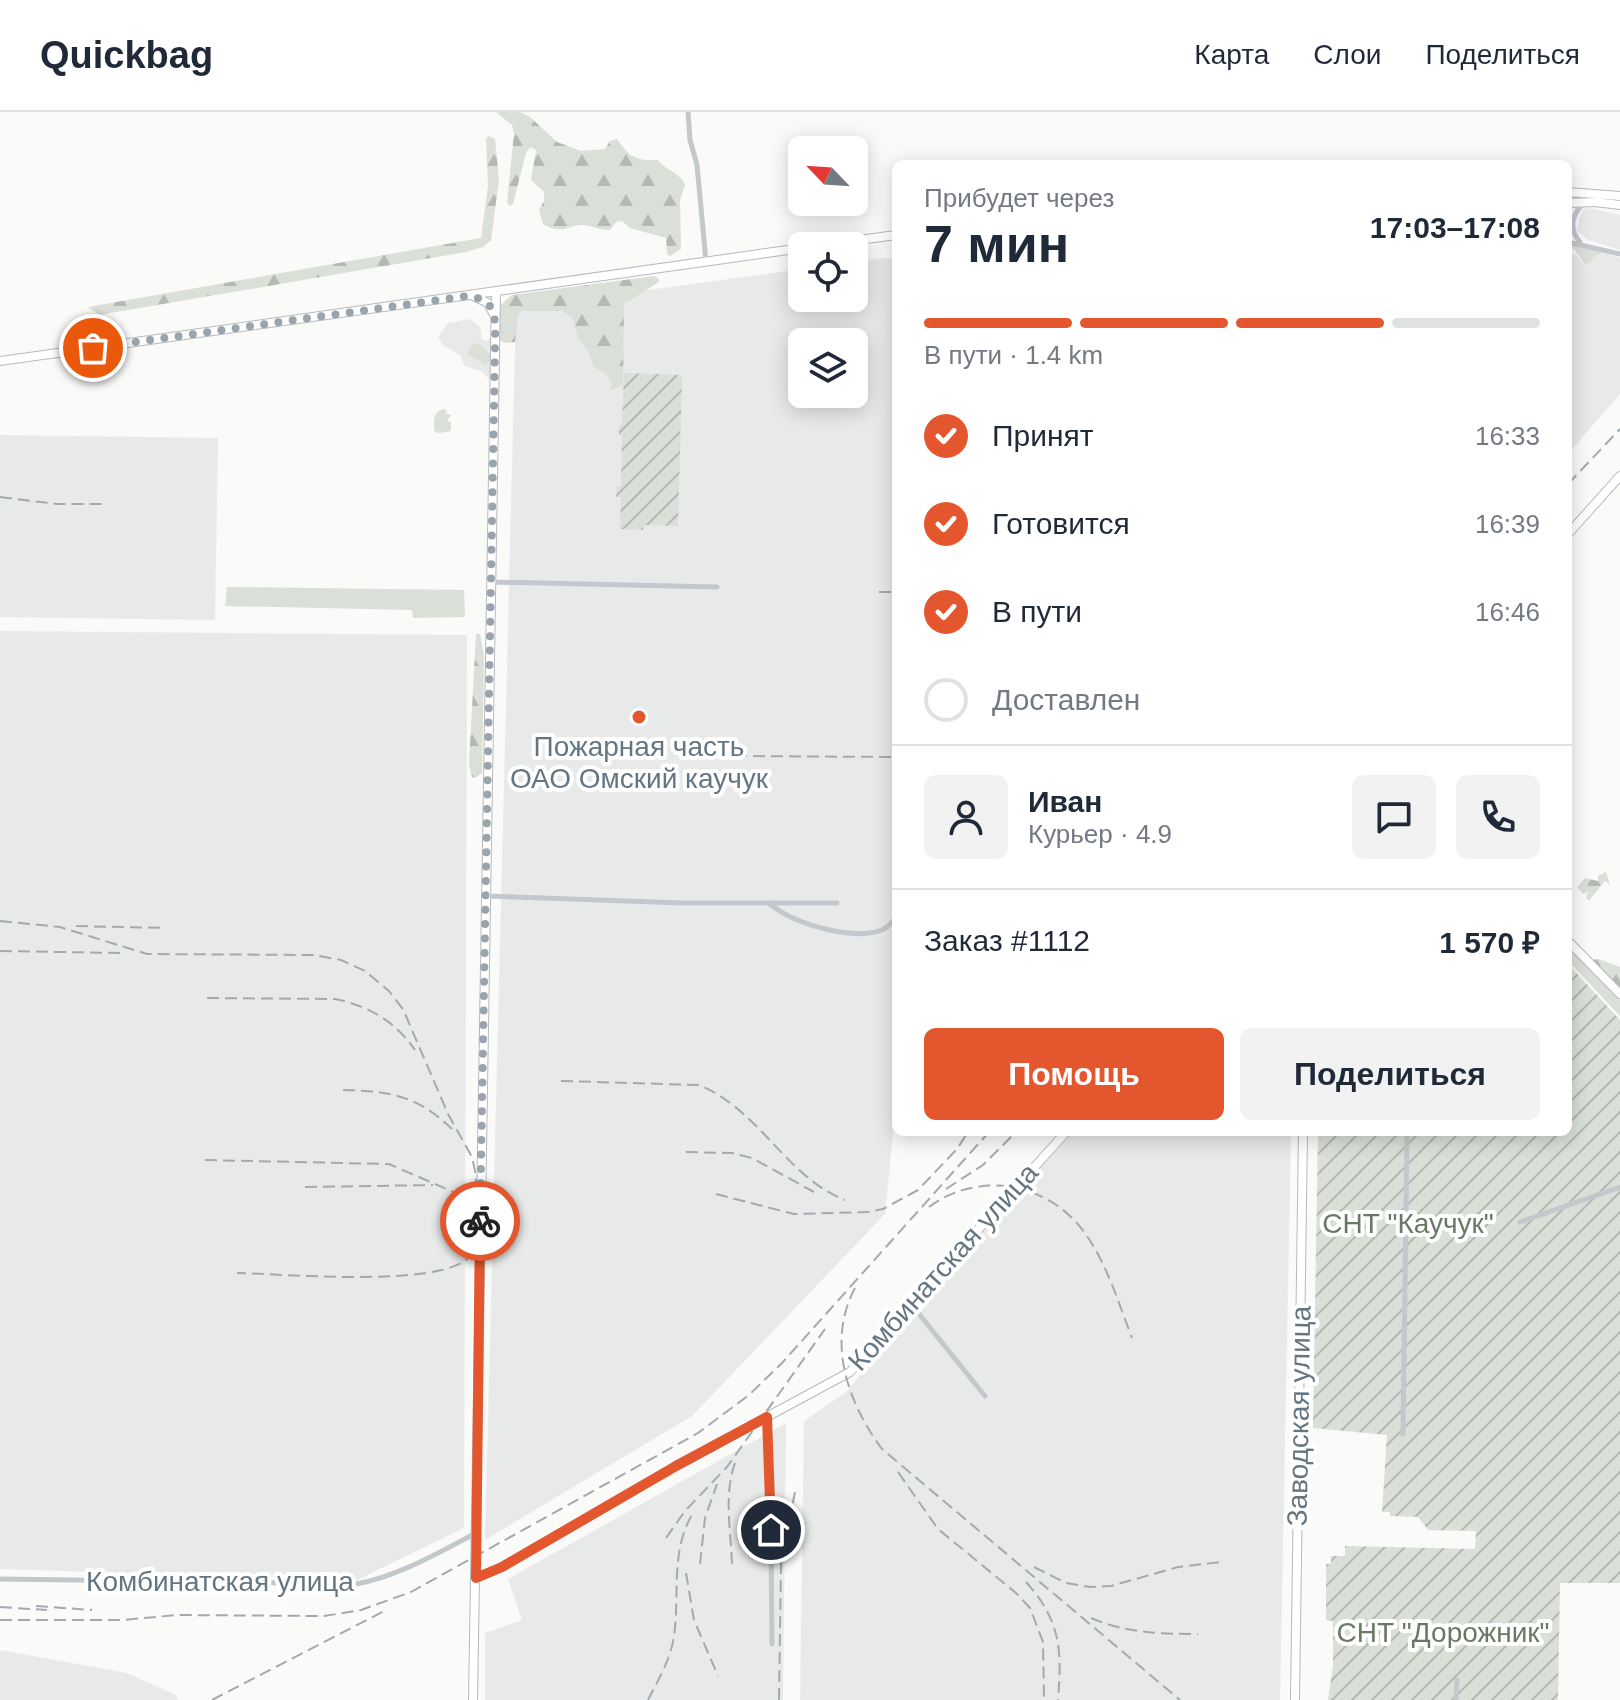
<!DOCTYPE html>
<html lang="ru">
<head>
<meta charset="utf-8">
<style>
  body { margin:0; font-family:Helvetica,sans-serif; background:#f2f2f3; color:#1f2937; height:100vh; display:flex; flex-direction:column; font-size:30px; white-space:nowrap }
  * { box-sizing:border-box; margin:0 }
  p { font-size:26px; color:#747a83 }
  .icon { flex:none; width:44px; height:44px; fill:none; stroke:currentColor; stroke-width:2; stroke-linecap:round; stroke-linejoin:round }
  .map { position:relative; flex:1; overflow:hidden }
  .side { position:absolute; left:892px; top:48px; width:680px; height:976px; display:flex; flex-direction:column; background:#fff; border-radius:12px; box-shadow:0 4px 20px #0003 }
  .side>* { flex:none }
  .needle { width:52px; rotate:295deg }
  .tools { position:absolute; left:788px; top:24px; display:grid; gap:16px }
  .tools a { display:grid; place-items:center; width:80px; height:80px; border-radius:12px; background:#fff; box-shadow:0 4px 20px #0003; font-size:40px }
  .pin { position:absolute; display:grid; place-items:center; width:68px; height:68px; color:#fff; margin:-34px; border:4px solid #fff; border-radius:50%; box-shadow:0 2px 8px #0007 }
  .courier { position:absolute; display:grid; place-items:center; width:80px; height:80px; margin:-40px; border:6px solid #e4572e; border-radius:50%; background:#fff; color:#222; box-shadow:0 2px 10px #0007 }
  .head em { font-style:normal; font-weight:600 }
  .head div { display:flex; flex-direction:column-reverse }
  .head { display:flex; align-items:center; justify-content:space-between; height:136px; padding:0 32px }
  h1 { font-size:52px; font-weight:600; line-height:60px }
  .bar { display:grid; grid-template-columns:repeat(4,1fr); gap:12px 8px; align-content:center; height:96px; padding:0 32px }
  .bar i { height:10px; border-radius:6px; background:#e0e1e3 }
  .bar .current { background:#e4572e }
  .bar p { grid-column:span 4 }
  .line { display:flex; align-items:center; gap:20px; padding:0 32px; border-top:2px solid #e0e1e3 }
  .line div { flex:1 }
  .round { display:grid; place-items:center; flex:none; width:84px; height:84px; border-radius:12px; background:#f2f2f3 }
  ol { padding:0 32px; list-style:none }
  li { display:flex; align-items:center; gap:24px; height:88px }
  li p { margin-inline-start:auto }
  li .icon { padding:8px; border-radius:50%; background:#e4572e; color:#fff; stroke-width:4 }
  li:last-child { color:#747a83 }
  li i { width:44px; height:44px; border:4px solid #e0e1e3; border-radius:50% }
  .button { display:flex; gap:16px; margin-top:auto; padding:16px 32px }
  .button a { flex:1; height:92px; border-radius:12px; background:#e4572e; color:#fff; font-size:32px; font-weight:600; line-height:92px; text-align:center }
  .button a+a { background:#f2f2f3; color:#1f2937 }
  header { display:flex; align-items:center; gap:48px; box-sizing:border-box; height:112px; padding:0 40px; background:#fff; border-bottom:2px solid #e0e1e3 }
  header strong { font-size:38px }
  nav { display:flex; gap:44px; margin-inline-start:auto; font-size:28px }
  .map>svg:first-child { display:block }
</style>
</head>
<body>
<header>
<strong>Quickbag</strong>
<nav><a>Карта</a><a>Слои</a><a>Поделиться</a></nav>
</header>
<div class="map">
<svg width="1620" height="1588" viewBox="0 0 1620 1588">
  <defs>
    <pattern id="forest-firs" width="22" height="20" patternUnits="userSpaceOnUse" patternTransform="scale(2)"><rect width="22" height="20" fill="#dadfd7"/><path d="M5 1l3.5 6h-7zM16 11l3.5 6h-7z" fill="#b4b9b4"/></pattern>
    <pattern id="garden-furrows" width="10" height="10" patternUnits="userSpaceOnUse" patternTransform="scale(2)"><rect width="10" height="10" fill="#dadfd7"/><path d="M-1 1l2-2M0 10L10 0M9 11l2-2" fill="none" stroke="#b4b9b4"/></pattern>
  </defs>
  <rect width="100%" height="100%" fill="#fafaf8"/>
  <path fill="#e8e9e9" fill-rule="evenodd" d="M1590 96 1620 103V138L1588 128 1577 119 1580 103 1584 97Z
    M1601 139 1620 146V282L1568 342V142L1576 143 1586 155Z
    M884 146 896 147V992L885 1102 692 1304 485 1428 516 196 802 157V186H854V150ZM802 230H854V282H802Z
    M470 207 480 215 482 227 487 229 491 225 490 269 483 260 465 254 460 243 444 234 438 225 448 211Z
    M0 323 218 326 215 508 0 505Z
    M0 519 467 523 464 1416 357 1468 0 1457Z
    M1073 1020H1291L1280 1588H800L804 1309 846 1280 975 1126Z
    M786 1311 783 1588H485V1521L522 1508 508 1467Z
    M0 1538 127 1561 176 1583 178 1588H0Z"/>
  <path fill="#dadfd7" d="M478 231 490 242 491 248 485 253 467 241 474 232Z
    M445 297 447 302 451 303 447 309 451 310V318L448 320 437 321 434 318C434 308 433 298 445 297Z
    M227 475 464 478 465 505 413 506 412 498 225 494Z"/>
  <path fill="url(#forest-firs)" d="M496 0H520L530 5 557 30 581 39 605 37 610 29 617 27C629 45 636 49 658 48 666 59 680 60 685 73L680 88 681 137 670 144 667 142 666 126 630 116 622 109 616 110 610 118C601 118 592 114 583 113 565 112 565 124 543 112L539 98 544 89V80L531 68 536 38 530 35 526 41 513 92 510 94 507 91 514 21 512 13Z
    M489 24 495 27 499 68 491 128 483 135 466 140 99 203 88 195 481 126 488 74 486 26Z
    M1568 132 1600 138V141L1586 154 1574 137 1568 136Z
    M654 164 658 166 659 170 624 192 623 273 609 279 612 272 608 264 594 255 588 239 578 225 572 205 563 199H522L518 203 515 230 505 231 498 227 500 194 512 183Z
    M476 522H480L484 544 482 661 475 666 472 665 469 652Z
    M1606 760 1610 773 1605 769 1589 789 1586 786 1588 780 1583 782 1577 775 1585 766 1598 769V764Z
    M1568 835 1620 888V904L1568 849Z
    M1599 847 1620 855V877L1592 848Z"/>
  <path fill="url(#garden-furrows)" d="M624 261 682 263 678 414 644 413 643 418 620 417 621 385H616L617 375 621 374 622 323H619V313H622Z
    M1568 852 1620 908V1471H1560L1558 1588H1328L1333 1554V1509L1326 1508V1452H1331V1444H1345V1434L1475 1437 1476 1419 1428 1418 1418 1405 1390 1404V1400H1382L1387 1323 1313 1316 1318 1020H1568Z"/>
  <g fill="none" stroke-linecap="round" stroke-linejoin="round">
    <defs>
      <path id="major" d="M1568 80 1620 84
        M1568 91 1595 90 1620 93
        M815 134 896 123
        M473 184 488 191 494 203
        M0 249 802 136
        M1568 422 1620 364
        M1568 829 1620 882
        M476 1466 502 1455 676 1354 850 1260 1066 1020
        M473 1588 496 180
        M1295 1588 1303 1020"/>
    </defs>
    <use href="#major" stroke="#b5babe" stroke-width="10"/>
    <path stroke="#c3c8cc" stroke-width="5" d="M688 0 690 28 697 53 706 149
      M1568 130 1620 142
      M1580 130C1568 117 1572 101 1585 90
      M492 470 717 475
      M487 784 682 791H837
      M769 791C789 811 862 833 887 815 891 812 893 809 896 806
      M1520 1110 1620 1075
      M911 1192 985 1284
      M767 1305 770 1334 772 1532
      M1403 1322 1407 1020
      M0 1467 356 1472C397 1465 440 1440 476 1421
      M1456 1588 1457 1568"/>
    <use href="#major" stroke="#fff" stroke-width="8"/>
    <path stroke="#a2aab0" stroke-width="2" stroke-dasharray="12 6" stroke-linecap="butt" d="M1568 372 1620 317
      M0 385 57 392H103
      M879 480H896
      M735 644 896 645
      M0 809 60 815 147 842 314 843 341 848 365 859 389 879 403 897 448 1002 472 1045 476 1064 474 1132C473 1138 471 1143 466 1148 430 1175 285 1162 237 1161
      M76 814 166 816
      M0 839 123 841
      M207 886 335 887C369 894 395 909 415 938
      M561 969 699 973C760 998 786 1065 845 1088
      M343 978C389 979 417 983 452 1017
      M686 1040 732 1041 752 1046 814 1080
      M205 1048 389 1052 465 1085 474 1104
      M305 1075 433 1073
      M946 1077 983 1053 1016 1020
      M716 1082 794 1102 868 1100 883 1097 918 1078 957 1037 968 1020
      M929 1095C951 1078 983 1070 1011 1075 1090 1089 1107 1161 1132 1226
      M855 1176C826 1230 848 1291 882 1337L1180 1588
      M898 1360 938 1417 1016 1481 1030 1496 1043 1530 1044 1588
      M666 1426 685 1399 727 1355 825 1217
      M700 1452 705 1406 717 1372
      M732 1452C731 1417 723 1382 736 1348
      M1034 1455 1066 1471 1090 1475 1111 1474 1178 1455 1221 1450
      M686 1461 694 1508 718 1564
      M1026 1470C1061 1509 1062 1538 1058 1588
      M36 1494 92 1498
      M0 1495 47 1498
      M1091 1506C1125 1521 1161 1522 1198 1522
      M0 1508H122L177 1503 324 1504 361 1498 411 1480 698 1321 749 1283 782 1251 989 1020
      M212 1588 384 1499
      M648 1588C658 1568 671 1547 674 1524 680 1482 670 1439 693 1401
      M779 1588 781 1452 795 1380"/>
  </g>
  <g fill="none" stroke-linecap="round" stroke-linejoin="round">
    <path stroke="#99a4ac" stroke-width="8" stroke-dasharray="0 14.4" d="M93 236 468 184C499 188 495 207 495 233L480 1109"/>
    <path stroke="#e4572e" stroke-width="10" d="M480 1109 476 1466 502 1455 676 1354 767 1305 771 1418"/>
  </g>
  <circle fill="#e4572e" stroke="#fff" stroke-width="3" cx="639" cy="605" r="8"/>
  <g text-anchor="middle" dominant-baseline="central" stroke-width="8" stroke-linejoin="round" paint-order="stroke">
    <g font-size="28" fill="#657683" stroke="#fff">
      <text x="639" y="634">Пожарная часть<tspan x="639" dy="32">ОАО Омский каучук</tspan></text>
    </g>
    <g font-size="28" fill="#687a64" stroke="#fff">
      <text x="1408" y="1111">СНТ "Каучук"</text>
      <text x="1443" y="1520">СНТ "Дорожник"</text>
    </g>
    <g font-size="28" fill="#657683" stroke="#fff">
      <text transform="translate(943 1155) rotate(-48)">Комбинатская улица</text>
      <text transform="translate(1299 1304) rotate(-89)">Заводская улица</text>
      <text x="220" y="1469">Комбинатская улица</text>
    </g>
  </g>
</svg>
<div class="tools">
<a><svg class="needle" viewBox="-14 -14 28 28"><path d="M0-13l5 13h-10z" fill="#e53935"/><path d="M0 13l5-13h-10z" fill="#747a83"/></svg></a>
<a><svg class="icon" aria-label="locate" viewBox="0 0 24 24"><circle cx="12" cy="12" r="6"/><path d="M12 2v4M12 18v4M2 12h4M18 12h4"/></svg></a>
<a><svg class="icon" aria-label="layers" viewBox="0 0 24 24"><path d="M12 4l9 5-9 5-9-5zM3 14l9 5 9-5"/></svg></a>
</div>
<div class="pin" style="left:93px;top:236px;background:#ea580c"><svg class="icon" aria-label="bag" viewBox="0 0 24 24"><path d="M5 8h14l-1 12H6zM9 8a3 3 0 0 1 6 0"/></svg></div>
<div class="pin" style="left:771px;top:1418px;background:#1f2937"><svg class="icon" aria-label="home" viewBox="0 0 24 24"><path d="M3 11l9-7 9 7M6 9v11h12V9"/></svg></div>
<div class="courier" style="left:480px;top:1109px"><svg class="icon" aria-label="bike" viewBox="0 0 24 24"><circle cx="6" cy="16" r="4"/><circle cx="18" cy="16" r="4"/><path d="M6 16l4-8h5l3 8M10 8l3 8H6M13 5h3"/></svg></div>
<section class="side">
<div class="head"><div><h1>7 мин</h1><p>Прибудет через</p></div><em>17:03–17:08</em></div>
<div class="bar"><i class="current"></i><i class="current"></i><i class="current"></i><i></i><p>В пути · 1.4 km</p></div>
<ol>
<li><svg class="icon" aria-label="check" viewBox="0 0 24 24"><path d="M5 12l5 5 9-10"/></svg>Принят<p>16:33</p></li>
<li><svg class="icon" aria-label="check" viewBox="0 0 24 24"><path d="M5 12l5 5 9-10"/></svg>Готовится<p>16:39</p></li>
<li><svg class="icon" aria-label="check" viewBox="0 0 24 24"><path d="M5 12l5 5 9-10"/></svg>В пути<p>16:46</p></li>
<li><i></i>Доставлен</li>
</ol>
<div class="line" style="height:144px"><a class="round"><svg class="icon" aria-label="person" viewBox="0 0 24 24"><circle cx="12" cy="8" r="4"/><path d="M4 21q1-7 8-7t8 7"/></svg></a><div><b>Иван</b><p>Курьер · 4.9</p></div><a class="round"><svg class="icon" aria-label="chat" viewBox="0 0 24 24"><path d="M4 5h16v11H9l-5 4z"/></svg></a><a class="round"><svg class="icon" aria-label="phone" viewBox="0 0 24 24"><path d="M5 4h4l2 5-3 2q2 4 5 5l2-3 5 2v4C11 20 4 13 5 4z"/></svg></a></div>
<div class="line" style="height:104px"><div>Заказ #1112</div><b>1 570 ₽</b></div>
<div class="button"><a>Помощь</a><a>Поделиться</a></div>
</section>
</div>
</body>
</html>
